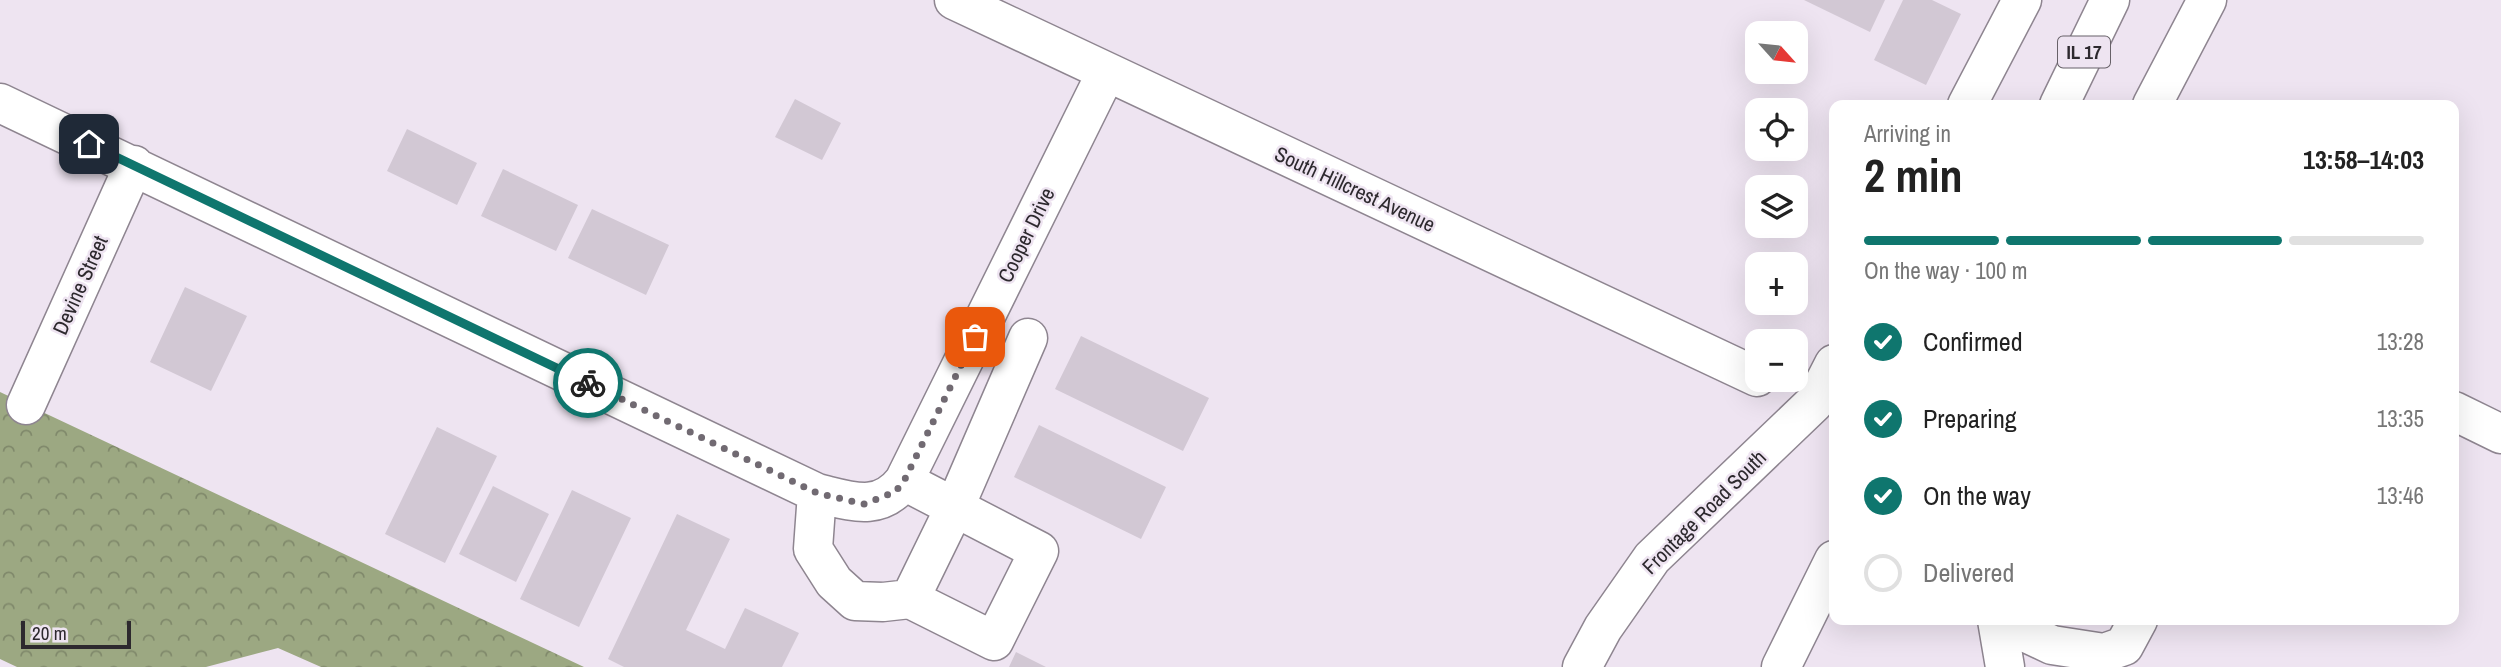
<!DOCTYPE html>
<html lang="en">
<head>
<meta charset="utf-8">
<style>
  body { margin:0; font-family:"Archivo Narrow",sans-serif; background:#f6f6f6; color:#222; height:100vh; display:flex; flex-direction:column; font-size:26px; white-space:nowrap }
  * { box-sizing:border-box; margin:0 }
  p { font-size:23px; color:#767676 }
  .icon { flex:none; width:38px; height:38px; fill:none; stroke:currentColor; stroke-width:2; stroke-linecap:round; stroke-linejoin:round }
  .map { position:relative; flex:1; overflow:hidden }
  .sheet { position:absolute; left:1829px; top:100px; width:630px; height:525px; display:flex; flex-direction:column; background:#fff; border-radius:14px; box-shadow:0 7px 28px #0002 }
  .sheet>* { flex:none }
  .needle { width:46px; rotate:117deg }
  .buttons { position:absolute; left:1745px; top:21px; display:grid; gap:14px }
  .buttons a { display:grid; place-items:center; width:63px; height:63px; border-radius:14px; background:#fff; box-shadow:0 7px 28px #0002; font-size:35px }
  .scale { position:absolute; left:21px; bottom:18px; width:110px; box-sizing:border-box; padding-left:7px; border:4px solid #2d292e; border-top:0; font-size:19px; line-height:24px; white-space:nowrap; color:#2d292e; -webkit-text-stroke:5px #eee4f1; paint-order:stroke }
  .pin { position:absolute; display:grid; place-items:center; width:60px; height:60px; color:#fff; margin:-30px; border-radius:14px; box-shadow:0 4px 10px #0006 }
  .courier { position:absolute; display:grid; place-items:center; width:70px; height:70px; margin:-35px; border:5px solid #0f766e; border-radius:50%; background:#fff; color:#222; box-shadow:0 2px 9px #0007 }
  .overview em { font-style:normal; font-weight:800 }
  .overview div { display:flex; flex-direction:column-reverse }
  .overview { display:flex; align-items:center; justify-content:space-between; height:119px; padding:0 35px }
  h1 { font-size:46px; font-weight:800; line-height:52px }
  .bar { display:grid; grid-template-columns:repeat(4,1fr); gap:10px 7px; align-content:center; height:84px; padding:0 35px }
  .bar i { height:9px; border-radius:5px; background:#e0e0e0 }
  .bar .selected { background:#0f766e }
  .bar p { grid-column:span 4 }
  ol { padding:0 35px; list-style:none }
  li { display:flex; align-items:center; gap:21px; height:77px }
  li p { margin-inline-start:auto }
  li .icon { padding:7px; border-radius:50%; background:#0f766e; color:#fff; stroke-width:4 }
  li:last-child { color:#767676 }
  li i { width:38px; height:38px; border:4px solid #e0e0e0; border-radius:50% }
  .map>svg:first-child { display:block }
</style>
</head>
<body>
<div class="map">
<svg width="2501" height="667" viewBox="0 0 2501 667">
  <defs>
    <pattern id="forest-crowns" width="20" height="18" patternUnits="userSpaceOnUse" patternTransform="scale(1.75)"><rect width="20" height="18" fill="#9ca882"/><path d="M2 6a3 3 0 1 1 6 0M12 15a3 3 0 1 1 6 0" fill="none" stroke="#80896b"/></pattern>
  </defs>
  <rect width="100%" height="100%" fill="#eee4f1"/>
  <path fill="url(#forest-crowns)" d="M0 392 584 667H321L278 648 206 667H17L0 659Z"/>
  <path fill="#d2c8d4" d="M1804 0H1885L1870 32Z
    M1903 0H1932L1961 14 1926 85 1874 60Z
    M795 99 841 123 822 160 775 137Z
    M407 129 477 163 457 205 387 171Z
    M503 169 578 205 556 251 481 216Z
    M592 209 669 245 646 295 568 258Z
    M185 287 247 316 211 391 150 362Z
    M1081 336 1209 398 1183 451 1055 389Z
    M1039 425 1166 487 1141 539 1014 477Z
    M437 427 497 456 445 563 385 534Z
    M493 486 549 514 516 582 459 554Z
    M572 490 631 518 579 627 520 599Z
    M677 514 730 539 686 630 725 649 745 608 799 633 782 667H624L608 659Z
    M1016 652 1046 667H1009Z"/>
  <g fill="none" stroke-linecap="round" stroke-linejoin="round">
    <defs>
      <path id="minor" d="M954 0 1757 377
        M0 103 817 493C851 501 879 513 904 481L1106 73
        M1967 105 2022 0
        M2152 105 2207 0
        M26 405 134 165
        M2454 411 2501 434
        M904 481 1039 551 994 641 910 599 954 509 1028 338
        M817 493 813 549 834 582 855 601 883 602 910 599
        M1997 620 2005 667
        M1999 620 2052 645 2104 653 2124 646 2138 620
        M1582 667 1603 628 1652 558 1814 403 1834 364"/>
      <path id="highway" d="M2059 105 2110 0
        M1781 667 1834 560"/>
    </defs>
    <use href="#minor" stroke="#8e8590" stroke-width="41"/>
    <use href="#highway" stroke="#8e8590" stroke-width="41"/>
    <use href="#minor" stroke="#fff" stroke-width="38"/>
    <use href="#highway" stroke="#fff" stroke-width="38"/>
  </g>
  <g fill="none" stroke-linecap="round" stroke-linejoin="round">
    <path stroke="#716a72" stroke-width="7" stroke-dasharray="0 12.6" d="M588 383 817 493 864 504 895 492 904 481 975 337"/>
    <path stroke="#0f766e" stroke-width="9" d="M89 144 588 383"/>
  </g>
  <g text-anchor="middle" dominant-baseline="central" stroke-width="5" stroke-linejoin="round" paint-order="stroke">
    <rect fill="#eee4f1" stroke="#676168" stroke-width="2" x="2058" y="36.5" width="52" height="31" rx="5"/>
    <g font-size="19" font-weight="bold" fill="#2d292e">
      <text x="2084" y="52">IL 17</text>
    </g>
    <g font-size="21" fill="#2d292e" stroke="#eee4f1">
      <text transform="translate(1355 189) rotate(25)">South Hillcrest Avenue</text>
      <text transform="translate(1026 235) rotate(-64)">Cooper Drive</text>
      <text transform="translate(80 285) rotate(-66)">Devine Street</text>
      <text transform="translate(1704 512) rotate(-45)">Frontage Road South</text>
    </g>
  </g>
</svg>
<div class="buttons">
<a><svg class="needle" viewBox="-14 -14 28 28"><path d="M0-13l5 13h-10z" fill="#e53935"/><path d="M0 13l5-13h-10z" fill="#767676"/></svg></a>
<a><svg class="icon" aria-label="locate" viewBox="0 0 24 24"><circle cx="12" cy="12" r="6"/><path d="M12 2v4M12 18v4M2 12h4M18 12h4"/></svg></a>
<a><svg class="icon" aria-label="layers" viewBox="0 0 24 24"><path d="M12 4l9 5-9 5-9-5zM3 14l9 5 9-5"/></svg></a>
<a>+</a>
<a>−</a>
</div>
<div class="scale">20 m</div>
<div class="pin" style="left:975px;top:337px;background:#ea580c"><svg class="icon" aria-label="bag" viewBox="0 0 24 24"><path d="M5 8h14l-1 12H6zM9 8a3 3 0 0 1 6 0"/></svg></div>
<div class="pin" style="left:89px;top:144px;background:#1f2937"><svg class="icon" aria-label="home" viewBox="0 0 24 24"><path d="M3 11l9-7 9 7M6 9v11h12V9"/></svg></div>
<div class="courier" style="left:588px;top:383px"><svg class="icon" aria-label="bike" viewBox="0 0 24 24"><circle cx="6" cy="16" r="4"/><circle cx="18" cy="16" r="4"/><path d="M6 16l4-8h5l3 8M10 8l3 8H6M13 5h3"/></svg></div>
<section class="sheet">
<div class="overview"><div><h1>2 min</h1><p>Arriving in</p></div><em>13:58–14:03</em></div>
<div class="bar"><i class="selected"></i><i class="selected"></i><i class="selected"></i><i></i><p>On the way · 100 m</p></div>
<ol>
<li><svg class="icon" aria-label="check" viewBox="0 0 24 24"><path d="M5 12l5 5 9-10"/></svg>Confirmed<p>13:28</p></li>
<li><svg class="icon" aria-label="check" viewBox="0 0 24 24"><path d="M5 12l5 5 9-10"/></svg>Preparing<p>13:35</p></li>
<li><svg class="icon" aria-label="check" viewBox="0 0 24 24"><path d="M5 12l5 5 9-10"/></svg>On the way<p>13:46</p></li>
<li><i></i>Delivered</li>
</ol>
</section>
</div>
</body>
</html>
